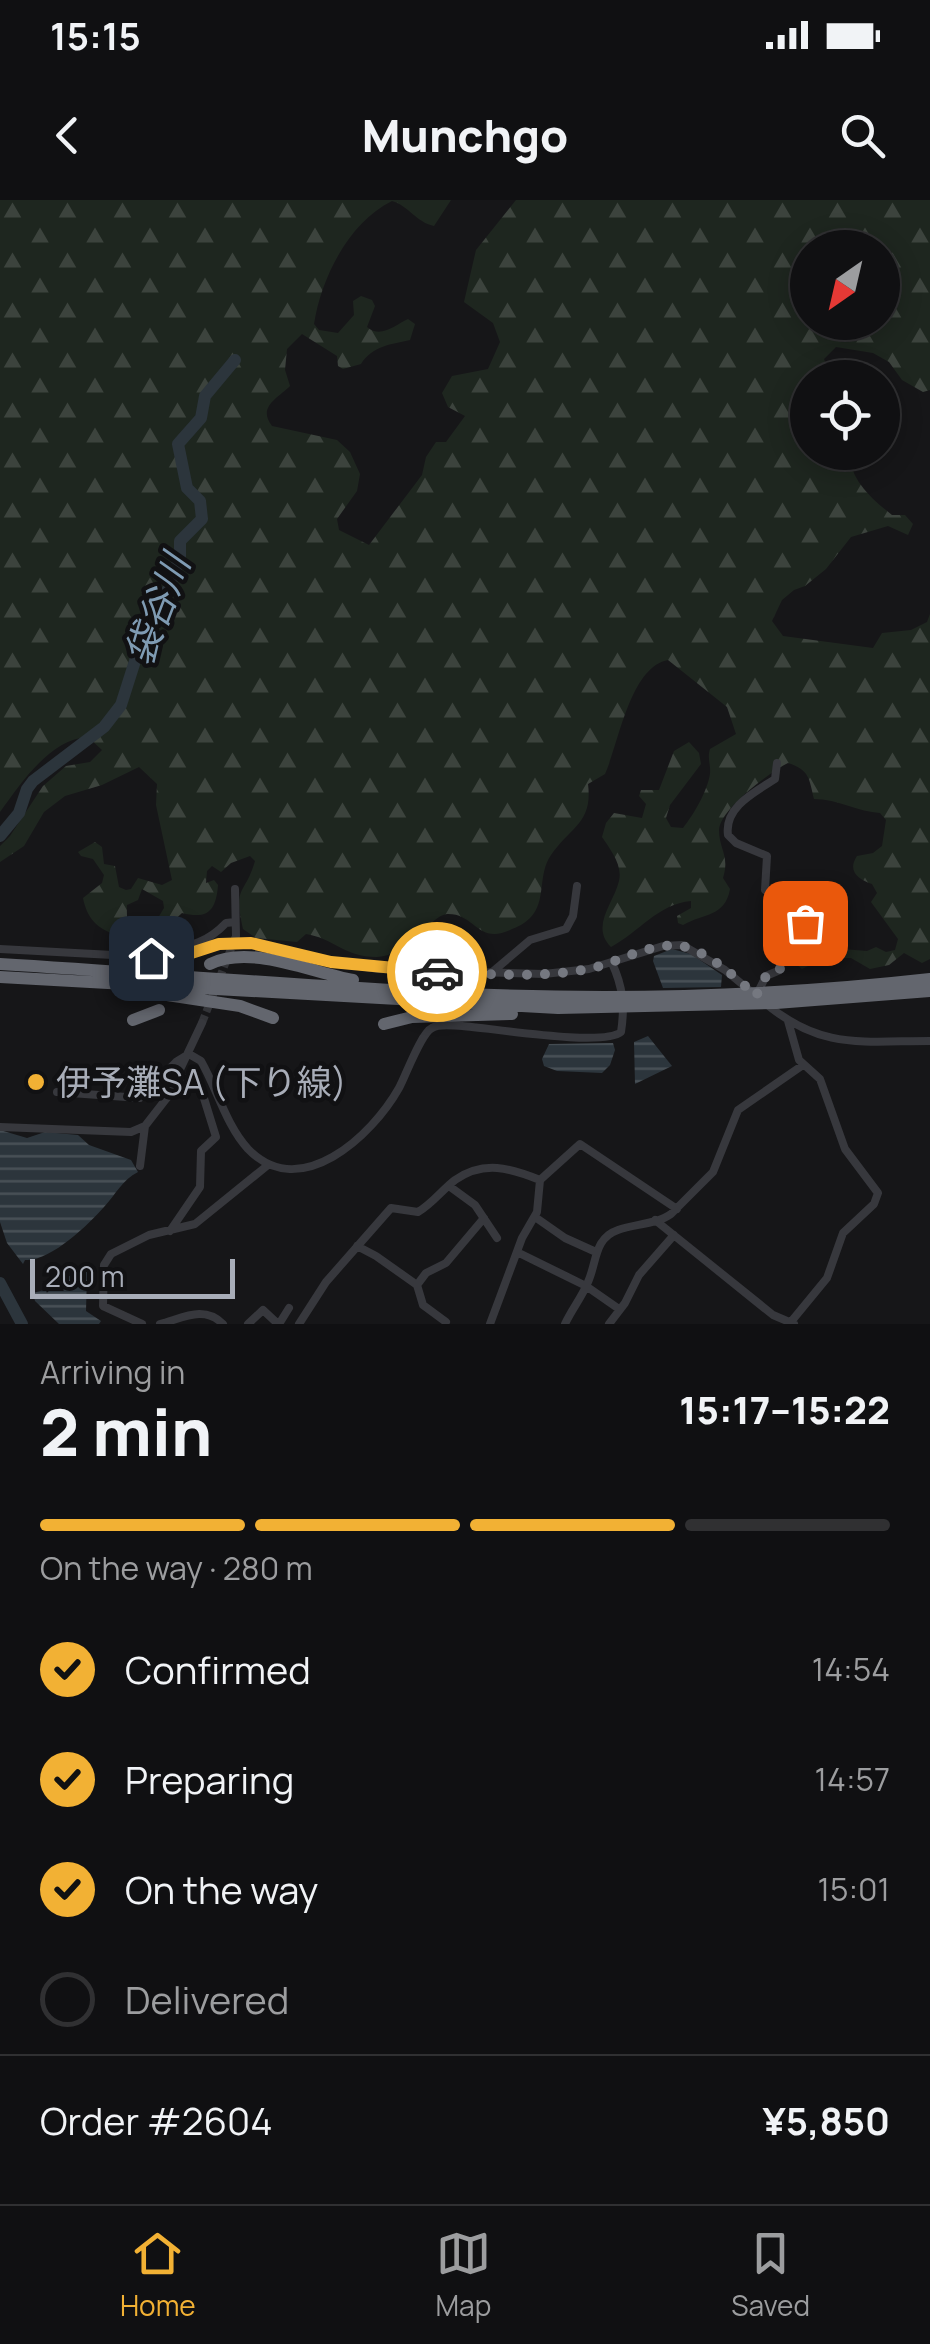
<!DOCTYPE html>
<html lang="en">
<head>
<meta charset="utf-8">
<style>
  body { margin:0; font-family:Manrope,"Noto Sans JP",sans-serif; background:#1e1e20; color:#f1f3f6; height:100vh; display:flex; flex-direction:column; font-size:38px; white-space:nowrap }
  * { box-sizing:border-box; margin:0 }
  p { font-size:32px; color:#9c9d9f }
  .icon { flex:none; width:55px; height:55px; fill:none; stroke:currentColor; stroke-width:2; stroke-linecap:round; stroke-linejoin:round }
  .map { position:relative; height:1124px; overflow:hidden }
  .drawer { display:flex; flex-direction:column; background:#101012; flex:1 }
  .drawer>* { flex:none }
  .needle { width:65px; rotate:214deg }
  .controls { position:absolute; left:790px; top:30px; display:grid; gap:20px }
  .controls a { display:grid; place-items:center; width:110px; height:110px; border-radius:50%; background:#101012; box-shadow:0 5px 25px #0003,0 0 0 2px #303032; font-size:50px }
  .scale { position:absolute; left:30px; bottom:25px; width:205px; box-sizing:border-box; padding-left:10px; border:5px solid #a8adb8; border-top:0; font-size:28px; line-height:35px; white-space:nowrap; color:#a8adb8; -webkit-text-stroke:8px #111113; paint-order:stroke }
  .pin { position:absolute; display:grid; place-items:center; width:85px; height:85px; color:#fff; margin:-42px; border-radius:20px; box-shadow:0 5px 15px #0006 }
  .courier { position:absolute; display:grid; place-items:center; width:100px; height:100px; margin:-50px; border:8px solid #f2b134; border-radius:50%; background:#fff; color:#222; box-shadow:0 2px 12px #0007 }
  .head em { font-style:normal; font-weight:800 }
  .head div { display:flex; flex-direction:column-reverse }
  .head { display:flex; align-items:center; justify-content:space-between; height:170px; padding:0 40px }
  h1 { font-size:65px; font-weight:800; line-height:75px }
  .bar { display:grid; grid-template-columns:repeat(4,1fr); gap:15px 10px; align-content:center; height:120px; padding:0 40px }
  .bar i { height:12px; border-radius:8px; background:#303032 }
  .bar .on { background:#f2b134 }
  .bar p { grid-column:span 4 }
  .line { display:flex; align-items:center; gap:25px; padding:0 40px; border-top:2px solid #303032 }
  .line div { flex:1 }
  ol { padding:0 40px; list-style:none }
  li { display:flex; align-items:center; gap:30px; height:110px }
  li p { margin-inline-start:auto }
  li .icon { padding:10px; border-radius:50%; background:#f2b134; color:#111; stroke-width:4 }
  li:last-child { color:#9c9d9f }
  li i { width:55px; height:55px; border:5px solid #303032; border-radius:50% }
  .status { display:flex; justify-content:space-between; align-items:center; height:70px; padding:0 50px; background:#101012; direction:ltr }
  .status svg { height:28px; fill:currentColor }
  header { display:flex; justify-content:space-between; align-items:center; height:130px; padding:0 40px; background:#101012; font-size:45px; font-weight:800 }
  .menu { display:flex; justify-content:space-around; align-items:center; height:140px; border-top:2px solid #303032; background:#101012; font-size:28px; color:#9c9d9f }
  .menu a { display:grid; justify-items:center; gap:5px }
  .menu .on { color:#f2b134 }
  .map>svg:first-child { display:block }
</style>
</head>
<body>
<div class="status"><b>15:15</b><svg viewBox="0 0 49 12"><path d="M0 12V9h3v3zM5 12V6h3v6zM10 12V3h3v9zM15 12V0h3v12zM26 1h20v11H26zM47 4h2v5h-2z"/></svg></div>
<header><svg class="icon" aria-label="back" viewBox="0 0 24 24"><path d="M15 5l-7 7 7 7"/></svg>Munchgo<svg class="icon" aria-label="search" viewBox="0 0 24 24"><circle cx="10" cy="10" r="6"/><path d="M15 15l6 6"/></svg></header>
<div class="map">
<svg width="930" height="1124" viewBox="0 0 930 1124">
  <defs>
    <pattern id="forest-firs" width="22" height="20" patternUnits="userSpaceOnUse" patternTransform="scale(2.5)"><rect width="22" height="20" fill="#1e261f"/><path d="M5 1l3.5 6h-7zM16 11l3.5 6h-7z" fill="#3c433d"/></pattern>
    <pattern id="water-rules" width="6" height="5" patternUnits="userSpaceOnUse" patternTransform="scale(2.5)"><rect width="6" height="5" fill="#2c353c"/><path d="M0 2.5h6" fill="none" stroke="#485056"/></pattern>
  </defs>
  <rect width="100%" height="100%" fill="#161618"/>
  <path fill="url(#forest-firs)" fill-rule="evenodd" d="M0 0H451L434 26C416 22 409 6 392 1 349 22 321 78 314 124L319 130 338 133 354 115 353 101 361 96 372 100 375 106 367 127C381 139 395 125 408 119L415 124 410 140C392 144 372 146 361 164L343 169 338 166 337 156 302 134 287 149 285 170 290 186C278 198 257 207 272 226L337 240 350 252 360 274 357 291 337 319 339 330 369 345 422 275 426 257 436 242H446L465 216 448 207 442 193 452 176 488 169 500 142 493 123 464 102 476 50 516 0H930V190L923 192 902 180 889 162 873 153 836 147 824 159 831 177 808 178V252L850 253C849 279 872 299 892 315H905L913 324 908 335 888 326 851 337 826 369 805 386 794 390 782 400 772 421 783 436 873 448 882 433 911 430 927 422 930 414V759L922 763 904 753 889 765 870 769 851 758H837L822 759 802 769 794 762 795 751 812 738 818 739 821 754 842 749 867 751 876 747 886 752 895 750 898 739 871 702 877 693 872 684C858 679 847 671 857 656L873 653 882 646 886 620 880 613C859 612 838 599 814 599 809 579 810 570 788 563 770 572 720 609 719 630 719 649 730 656 723 678L730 689C725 717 704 713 683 725L678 723 677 716 691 708V701C658 704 639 732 611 747 590 726 614 703 619 681 623 665 610 649 602 637L606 623 614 613 642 618 646 604 639 596 641 590H659L674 551 689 542 699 553 701 564 670 605 666 618 671 627 683 628C694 614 707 592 710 574 711 564 707 559 710 549L736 534 727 507 668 460C630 467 619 543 605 574L588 584C593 623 570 627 551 655 537 675 547 701 530 718 524 724 517 727 510 730 478 745 475 713 447 714 431 715 408 756 377 757 344 757 333 738 306 734L297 742 256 738 243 729C233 684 245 696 255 661L250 656 231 663 221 672 212 666 207 671 206 683 214 680 218 685C216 713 206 719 182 713L153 740 148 739 143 734V727L155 723 164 708 163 701 142 689 138 700 127 705C126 720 131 725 117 735 97 729 87 718 83 698L102 683 104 675 93 659 81 656 78 652 95 642 102 647 104 664 115 666 119 687 126 690 131 689 138 678 162 685 172 680 156 605 157 584 139 567 102 585 65 596 44 612 24 646 0 662V646L10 636 43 586 66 566 90 562 102 550 88 537C50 539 21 583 0 612ZM808 48H882V122H808Z"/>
  <path fill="url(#water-rules)" d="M672 749 691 754 722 775 721 787 663 788 653 761 654 756Z
    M648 836 672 866 635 884 634 842Z
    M613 843 615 850 610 865 602 873 557 871 544 866 542 859 549 844Z
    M0 930 27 938 45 932 78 935 89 945 131 960 138 972C122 980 116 994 104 1007 89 1024 50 1062 25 1060L23 1064 7 1043 0 1022Z
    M88 1064 93 1067 87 1074 86 1111 101 1121 99 1124H59L35 1101 33 1093 51 1088Z"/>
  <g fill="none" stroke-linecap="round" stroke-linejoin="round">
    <path stroke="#2c353c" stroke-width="12" d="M0 636 19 613 27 589 33 581 104 527 121 505 150 414 169 388 180 356V341L202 319 200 301 187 288 178 244 201 218 205 196 235 160
      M0 1083 22 1124"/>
    <path stroke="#333438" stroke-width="8" stroke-dasharray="8 4" stroke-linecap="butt" d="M202 823 236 736"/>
    <path stroke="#37383d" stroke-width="8" d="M235 689 236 736
      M0 749 169 758 219 745 251 743 331 762 379 769 544 774 589 769 663 746 682 745 725 770 754 794
      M162 758 165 748C190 748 209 741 226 723L235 722
      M491 773 530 740 566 729 573 716 577 686
      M758 792 766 776 780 770C780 754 779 727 802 723 810 722 818 728 826 724 830 722 833 715 836 712L833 699 813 689C794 695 781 704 765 690L767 656 736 643 728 635C724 607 755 592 775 579L777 563
      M765 803C821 850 861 841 930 841
      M788 821 799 860 820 879 845 949 878 993 874 1004 843 1033 827 1078 790 1123
      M57 892 140 898 176 862 189 854 201 861C217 889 226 925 248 949 300 1003 372 936 399 888 406 875 421 833 432 828 440 823 453 826 462 826 492 828 603 847 621 832 625 806 623 787 612 763
      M0 927 131 932 145 926 166 899
      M140 966 145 926
      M449 986 475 1005 497 1038
      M535 1017 565 1038 596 1052
      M655 1020 773 1115 794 1124
      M170 1031 200 987 201 951 216 937 198 879 185 878 166 899 202 823
      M357 1046 376 1056 417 1085 423 1105 446 1122
      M517 1052 586 1086 619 1109
      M417 1085 426 1073 446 1063 484 1018
      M142 1124 103 1106 104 1065 111 1054 149 1035 195 1024 268 965
      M160 1124C183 1118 204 1105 223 1124
      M248 1124 263 1110 278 1124
      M279 1124 289 1108
      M299 1124 326 1082 391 1008 418 1012C432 1004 442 990 455 980 484 960 510 968 540 980
      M490 1124 522 1038 537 1012 540 980 580 944 677 1009
      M565 1124C572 1109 582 1097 588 1082 597 1062 594 1038 618 1030 635 1024 657 1024 671 1014L713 972 738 910 803 865
      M609 1124 625 1103 639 1075 674 1035"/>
    <path stroke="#63666e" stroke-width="12" d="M0 764C149 773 297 786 446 793 607 801 770 797 930 779
      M210 764C250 744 310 772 353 780
      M0 777 558 808 776 803 930 791
      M154 793 240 806 273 818
      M133 820 159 810
      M384 824 412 817 512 814"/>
  </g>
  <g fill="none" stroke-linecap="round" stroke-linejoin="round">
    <path stroke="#757880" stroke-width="10" stroke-dasharray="0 18" d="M437 772C485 774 536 778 583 770 615 765 648 742 680 746 704 748 739 780 756 796L766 776 780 770C779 749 781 729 805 723"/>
    <path stroke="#f2b134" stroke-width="12" d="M151 758 182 756 219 744 251 743 331 762 437 772"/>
  </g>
  <circle fill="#f2b134" stroke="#111113" stroke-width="4" cx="36" cy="882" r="10"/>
  <g text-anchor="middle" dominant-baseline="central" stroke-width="9" stroke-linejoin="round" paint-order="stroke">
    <g font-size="35" fill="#a8adb8" stroke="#111113" text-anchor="start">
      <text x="56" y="882">伊予灘SA (下り線)</text>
    </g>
    <g font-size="38" font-style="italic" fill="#7f9bb3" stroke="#111113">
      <text transform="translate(156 409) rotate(-69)">袋谷川</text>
    </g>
  </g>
</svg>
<div class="controls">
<a><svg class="needle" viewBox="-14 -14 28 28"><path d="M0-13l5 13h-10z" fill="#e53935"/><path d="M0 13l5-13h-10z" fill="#9c9d9f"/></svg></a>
<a><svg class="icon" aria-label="locate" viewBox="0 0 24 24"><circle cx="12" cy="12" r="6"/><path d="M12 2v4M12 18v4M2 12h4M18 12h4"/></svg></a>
</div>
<div class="scale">200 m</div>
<div class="pin" style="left:805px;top:723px;background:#ea580c"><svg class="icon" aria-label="bag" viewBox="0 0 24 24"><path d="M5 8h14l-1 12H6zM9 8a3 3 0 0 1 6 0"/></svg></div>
<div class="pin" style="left:151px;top:758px;background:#1f2937"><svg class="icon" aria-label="home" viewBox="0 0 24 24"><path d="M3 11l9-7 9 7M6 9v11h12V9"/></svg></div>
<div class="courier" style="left:437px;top:772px"><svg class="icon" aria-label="car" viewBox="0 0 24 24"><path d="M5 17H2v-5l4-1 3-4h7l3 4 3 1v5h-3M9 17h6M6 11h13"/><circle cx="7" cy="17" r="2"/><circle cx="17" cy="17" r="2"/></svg></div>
</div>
<section class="drawer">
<div class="head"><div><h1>2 min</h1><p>Arriving in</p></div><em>15:17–15:22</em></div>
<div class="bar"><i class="on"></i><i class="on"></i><i class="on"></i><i></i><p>On the way · 280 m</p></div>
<ol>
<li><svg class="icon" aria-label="check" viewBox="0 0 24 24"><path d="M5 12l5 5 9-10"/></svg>Confirmed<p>14:54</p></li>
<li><svg class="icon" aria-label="check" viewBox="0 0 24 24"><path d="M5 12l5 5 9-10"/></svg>Preparing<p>14:57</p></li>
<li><svg class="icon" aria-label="check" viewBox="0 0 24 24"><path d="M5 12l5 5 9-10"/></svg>On the way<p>15:01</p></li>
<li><i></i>Delivered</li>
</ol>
<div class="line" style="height:130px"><div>Order #2604</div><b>¥5,850</b></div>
</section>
<nav class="menu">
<a class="on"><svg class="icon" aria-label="home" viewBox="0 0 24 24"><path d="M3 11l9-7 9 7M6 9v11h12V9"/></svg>Home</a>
<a><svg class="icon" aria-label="map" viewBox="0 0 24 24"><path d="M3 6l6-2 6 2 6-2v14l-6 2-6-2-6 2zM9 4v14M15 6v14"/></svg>Map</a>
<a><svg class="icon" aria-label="saved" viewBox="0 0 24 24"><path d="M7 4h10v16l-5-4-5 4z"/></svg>Saved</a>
</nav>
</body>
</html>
